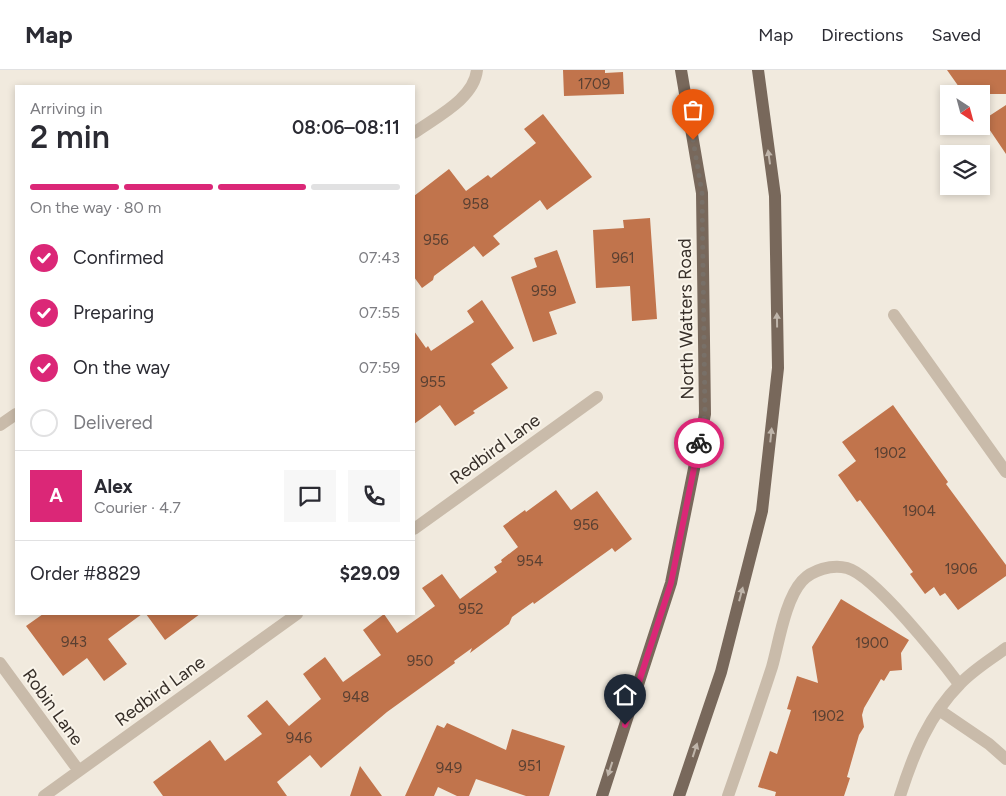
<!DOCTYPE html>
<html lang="en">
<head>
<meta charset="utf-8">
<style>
  body { margin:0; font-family:Figtree,sans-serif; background:#f7f7f7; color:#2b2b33; height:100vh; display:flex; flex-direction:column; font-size:19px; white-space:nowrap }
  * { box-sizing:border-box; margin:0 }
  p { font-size:16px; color:#7c7c81 }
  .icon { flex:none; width:28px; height:28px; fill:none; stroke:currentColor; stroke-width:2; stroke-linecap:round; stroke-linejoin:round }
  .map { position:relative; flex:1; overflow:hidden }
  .side { position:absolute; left:15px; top:15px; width:400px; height:530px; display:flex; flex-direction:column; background:#fff; border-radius:0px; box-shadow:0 2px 8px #0003 }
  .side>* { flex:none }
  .needle { width:32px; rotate:144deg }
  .buttons { position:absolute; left:940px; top:15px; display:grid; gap:10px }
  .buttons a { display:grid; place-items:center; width:50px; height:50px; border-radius:0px; background:#fff; box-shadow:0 2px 8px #0003; font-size:25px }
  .pin { position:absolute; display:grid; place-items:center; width:42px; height:42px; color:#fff; margin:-51px -21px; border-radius:50% 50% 50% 0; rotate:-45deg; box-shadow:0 0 5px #0007 }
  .pin .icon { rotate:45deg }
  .courier { position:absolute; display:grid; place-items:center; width:50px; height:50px; margin:-25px; border:4px solid #db2777; border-radius:50%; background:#fff; color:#222; box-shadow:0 1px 6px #0007 }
  .overview em { font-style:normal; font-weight:600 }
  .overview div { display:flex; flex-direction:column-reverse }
  .overview { display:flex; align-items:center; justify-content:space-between; height:85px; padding:0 15px }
  h1 { font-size:32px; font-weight:600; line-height:38px }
  .bar { display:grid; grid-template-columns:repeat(4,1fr); gap:8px 5px; align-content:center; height:60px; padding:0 15px }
  .bar i { height:6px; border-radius:4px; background:#e1e1e2 }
  .bar .current { background:#db2777 }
  .bar p { grid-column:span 4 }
  .line { display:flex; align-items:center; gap:12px; padding:0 15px; border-top:1px solid #e1e1e2 }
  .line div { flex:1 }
  .round { display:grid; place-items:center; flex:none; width:52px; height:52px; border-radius:0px; background:#f7f7f7 }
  ol { padding:0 15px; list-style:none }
  li { display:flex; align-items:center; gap:15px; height:55px }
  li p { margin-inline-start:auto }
  li .icon { padding:5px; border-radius:50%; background:#db2777; color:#fff; stroke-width:4 }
  li:last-child { color:#7c7c81 }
  li i { width:28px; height:28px; border:2px solid #e1e1e2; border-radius:50% }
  header { display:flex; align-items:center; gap:30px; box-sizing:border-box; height:70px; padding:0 25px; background:#fff; border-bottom:1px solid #e1e1e2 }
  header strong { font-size:24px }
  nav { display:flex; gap:28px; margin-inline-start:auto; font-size:18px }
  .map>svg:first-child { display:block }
</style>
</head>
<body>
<header>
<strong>Map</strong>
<nav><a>Map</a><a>Directions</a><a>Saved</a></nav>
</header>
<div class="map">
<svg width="1006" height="726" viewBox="0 0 1006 726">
  <rect width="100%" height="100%" fill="#f1eade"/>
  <path fill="#c1744c" d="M563 0H605V3L623 2 624 24 564 26Z
    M947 0H1006V24H964Z
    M1006 35V84L983 50Z
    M543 44 592 107 547 140 540 130 493 166 500 174 483 187 474 176 434 206 433 210 422 218 414 207V126L449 99 466 121 488 105 491 108 536 73 524 59Z
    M650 148 657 249 632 251 630 216 596 218 593 160 624 158 623 150Z
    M557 180 576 233 549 242 557 264 533 272 511 207 537 197 534 188Z
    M482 230 514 278 491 294 508 318 473 341 475 343 455 356 440 335 414 354V261L426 278 428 276 431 281 474 252 467 241Z
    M893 335 948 412 946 414 1006 495V506L958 540 945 523 940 526 934 517 925 524 910 504 913 502 877 453 860 430 857 432 838 405 856 391 842 372Z
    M556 420 571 440 597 421 632 469 615 482 612 478 534 534 533 532 512 547 509 554 470 583 472 578 454 591 455 593 387 642 321 698 310 685 277 712 287 726H163L153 712 210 670 225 691 262 664 247 646 267 630 289 656 321 629 303 604 325 587 343 612 381 585 363 560 384 544 397 563 435 536 422 518 442 504 460 529 497 502 494 497 502 492 501 490 518 477 503 456 525 440 526 442Z
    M841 529 909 570 901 583 902 600 890 601 884 611 881 609 864 638 862 645 864 657 859 665 847 707 850 708 844 726H775L776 722 758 717 770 681 777 684 791 640 787 639 797 606 818 613 812 577Z
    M43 544H142L108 569 127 594 104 611 87 588 63 606 26 556Z
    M146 544H200L165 570Z
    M447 653 506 680 512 659 565 676 549 726H526L476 709 469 726H457L438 717 434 726H405L437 655 444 658Z
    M360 696 382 726H350Z"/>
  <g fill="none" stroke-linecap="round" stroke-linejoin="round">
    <path stroke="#c9bbaa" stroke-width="12" d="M414 63C436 47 474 29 477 0
      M894 245 1006 402
      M0 355 16 344
      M414 459 597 327
      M0 593 79 701
      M939 640 989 674 1006 689
      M44 726 297 544
      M728 726C743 683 758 640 772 597 779 572 785 530 802 511 812 500 832 494 847 498 874 505 941 590 959 614
      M900 726C913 685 929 645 960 614 973 600 990 590 1006 578"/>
    <path stroke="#78685b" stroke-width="12" d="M602 726 671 513 705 344 702 123 681 0
      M679 726 721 602 762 441 778 298 775 126 758 0"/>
  </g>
  <defs><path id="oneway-solid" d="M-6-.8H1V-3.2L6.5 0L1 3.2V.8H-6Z" transform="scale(1.25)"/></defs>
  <g fill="#bfb5aa">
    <use href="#oneway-solid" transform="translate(769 87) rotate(-98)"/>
    <use href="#oneway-solid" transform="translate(777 250) rotate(-91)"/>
    <use href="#oneway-solid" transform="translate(771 365) rotate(-84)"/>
    <use href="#oneway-solid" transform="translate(741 524) rotate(-75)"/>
    <use href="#oneway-solid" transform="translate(695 680) rotate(-72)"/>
    <use href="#oneway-solid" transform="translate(610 699) rotate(108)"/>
  </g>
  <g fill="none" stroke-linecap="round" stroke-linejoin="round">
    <path stroke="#787068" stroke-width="5" stroke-dasharray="0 9" d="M693 70 702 123 705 344 699 373"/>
    <path stroke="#db2777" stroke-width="6" d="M625 655 671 513 699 373"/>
  </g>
  <g text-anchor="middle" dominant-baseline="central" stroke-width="4" stroke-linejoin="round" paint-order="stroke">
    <g font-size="15" fill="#5a4032">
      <text x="594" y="14">1709</text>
      <text x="476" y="134">958</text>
      <text x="436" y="170">956</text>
      <text x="623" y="188">961</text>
      <text x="544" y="221">959</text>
      <text x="433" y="312">955</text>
      <text x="890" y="383">1902</text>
      <text x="919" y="441">1904</text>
      <text x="586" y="455">956</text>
      <text x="530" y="491">954</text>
      <text x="961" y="499">1906</text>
      <text x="471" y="539">952</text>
      <text x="74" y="572">943</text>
      <text x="872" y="573">1900</text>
      <text x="420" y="591">950</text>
      <text x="356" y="627">948</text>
      <text x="828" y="646">1902</text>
      <text x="299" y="668">946</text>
      <text x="530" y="696">951</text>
      <text x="449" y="698">949</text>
    </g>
    <g font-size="18" fill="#372f29" stroke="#f9f4ea">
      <text transform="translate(686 249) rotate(-91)">North Watters Road</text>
      <text transform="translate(495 379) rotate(-36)">Redbird Lane</text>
      <text transform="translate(160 621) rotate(-36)">Redbird Lane</text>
      <text transform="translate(53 637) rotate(54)">Robin Lane</text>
    </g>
  </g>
</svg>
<div class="buttons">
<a><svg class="needle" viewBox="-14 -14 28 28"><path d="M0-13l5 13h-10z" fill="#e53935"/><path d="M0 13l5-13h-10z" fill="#7c7c81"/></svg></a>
<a><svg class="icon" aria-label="layers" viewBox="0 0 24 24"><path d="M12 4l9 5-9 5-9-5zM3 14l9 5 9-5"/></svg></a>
</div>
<div class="pin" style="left:693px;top:70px;background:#ea580c"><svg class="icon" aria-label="bag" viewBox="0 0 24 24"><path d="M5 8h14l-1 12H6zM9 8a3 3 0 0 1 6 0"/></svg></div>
<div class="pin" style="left:625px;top:655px;background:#1f2937"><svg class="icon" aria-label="home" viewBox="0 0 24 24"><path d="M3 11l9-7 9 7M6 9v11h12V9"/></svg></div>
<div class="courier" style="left:699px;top:373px"><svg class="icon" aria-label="bike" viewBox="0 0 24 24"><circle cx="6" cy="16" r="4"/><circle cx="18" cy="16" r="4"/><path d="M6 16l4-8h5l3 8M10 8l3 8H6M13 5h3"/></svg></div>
<section class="side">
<div class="overview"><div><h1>2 min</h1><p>Arriving in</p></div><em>08:06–08:11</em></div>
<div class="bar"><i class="current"></i><i class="current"></i><i class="current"></i><i></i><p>On the way · 80 m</p></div>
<ol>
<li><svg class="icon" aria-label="check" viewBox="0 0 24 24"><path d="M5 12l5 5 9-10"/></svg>Confirmed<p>07:43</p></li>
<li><svg class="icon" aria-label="check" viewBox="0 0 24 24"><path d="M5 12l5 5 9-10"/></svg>Preparing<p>07:55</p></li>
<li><svg class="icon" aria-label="check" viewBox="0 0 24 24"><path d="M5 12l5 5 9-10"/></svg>On the way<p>07:59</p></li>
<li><i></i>Delivered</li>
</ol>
<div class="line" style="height:90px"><b class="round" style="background:#db2777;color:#fff">A</b><div><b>Alex</b><p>Courier · 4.7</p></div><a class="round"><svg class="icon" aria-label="chat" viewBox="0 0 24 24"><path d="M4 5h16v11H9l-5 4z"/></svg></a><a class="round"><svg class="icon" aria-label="phone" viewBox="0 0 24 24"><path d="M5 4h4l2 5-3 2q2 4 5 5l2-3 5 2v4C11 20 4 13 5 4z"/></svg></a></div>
<div class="line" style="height:65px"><div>Order #8829</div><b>$29.09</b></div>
</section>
</div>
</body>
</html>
